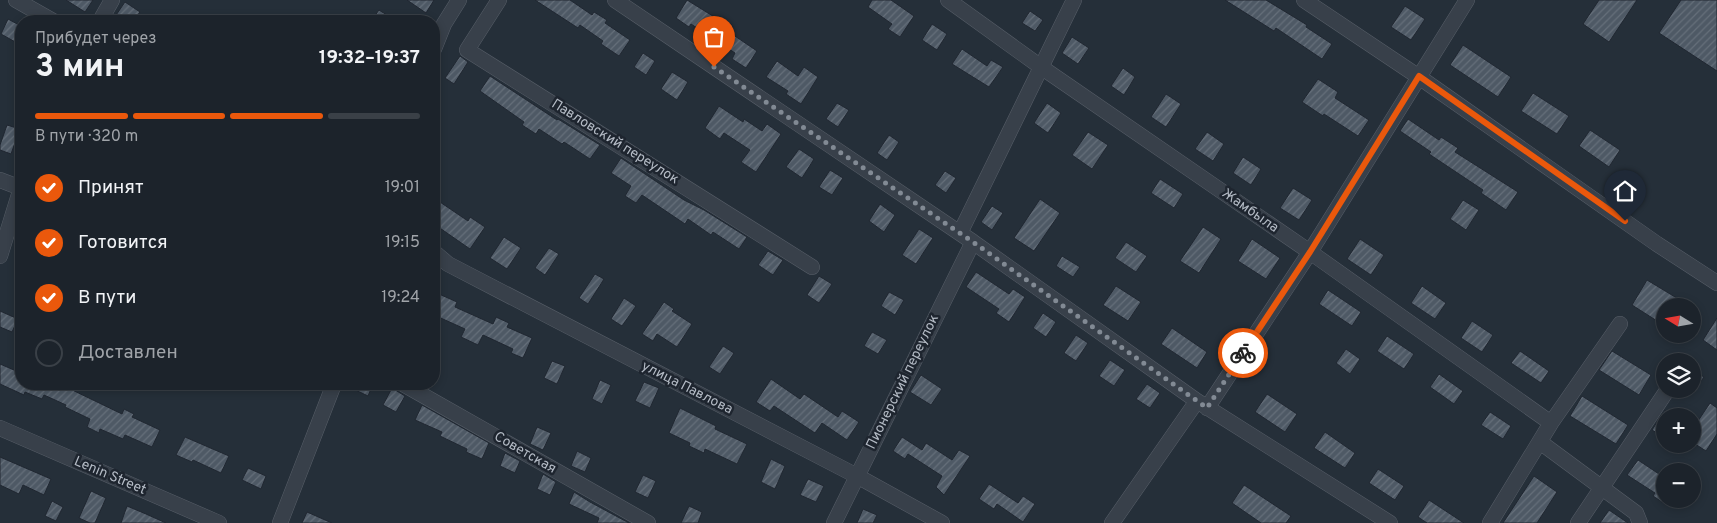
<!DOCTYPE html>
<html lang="ru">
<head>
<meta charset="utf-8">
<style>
  body { margin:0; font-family:Overpass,sans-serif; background:#292f37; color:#f1f3f6; height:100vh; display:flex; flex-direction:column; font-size:19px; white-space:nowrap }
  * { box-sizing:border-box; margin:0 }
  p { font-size:16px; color:#a0a4a9 }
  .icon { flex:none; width:28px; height:28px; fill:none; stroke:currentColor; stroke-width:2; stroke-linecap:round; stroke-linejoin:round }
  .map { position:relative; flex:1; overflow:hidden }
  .sheet { position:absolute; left:15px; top:15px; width:425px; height:375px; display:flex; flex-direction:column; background:#1c232b; border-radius:20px; box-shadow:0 2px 8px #0003,0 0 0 1px #3a4047 }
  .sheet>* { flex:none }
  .needle { width:32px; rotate:281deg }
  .tools { position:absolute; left:1656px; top:298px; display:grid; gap:10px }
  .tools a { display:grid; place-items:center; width:45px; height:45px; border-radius:50%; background:#1c232b; box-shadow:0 2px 8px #0003,0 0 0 1px #3a4047; font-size:25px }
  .pin { position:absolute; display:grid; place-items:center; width:42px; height:42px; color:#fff; margin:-51px -21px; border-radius:50% 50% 50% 0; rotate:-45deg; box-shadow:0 0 5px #0007 }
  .pin .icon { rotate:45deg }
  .courier { position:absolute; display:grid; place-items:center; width:50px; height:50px; margin:-25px; border:4px solid #ea580c; border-radius:50%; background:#fff; color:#222; box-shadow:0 1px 6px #0007 }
  .summary em { font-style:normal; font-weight:700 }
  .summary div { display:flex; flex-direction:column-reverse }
  .summary { display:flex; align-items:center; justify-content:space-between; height:85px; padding:0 20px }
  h1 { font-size:32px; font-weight:700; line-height:38px }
  .bar { display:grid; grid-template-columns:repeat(4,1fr); gap:8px 5px; align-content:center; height:60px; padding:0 20px }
  .bar i { height:6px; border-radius:4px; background:#3a4047 }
  .bar .on { background:#ea580c }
  .bar p { grid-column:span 4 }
  ol { padding:0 20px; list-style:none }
  li { display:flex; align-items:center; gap:15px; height:55px }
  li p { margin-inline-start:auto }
  li .icon { padding:5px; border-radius:50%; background:#ea580c; color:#fff; stroke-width:4 }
  li:last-child { color:#a0a4a9 }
  li i { width:28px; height:28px; border:2px solid #3a4047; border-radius:50% }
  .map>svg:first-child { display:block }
</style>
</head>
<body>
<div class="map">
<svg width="1717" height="523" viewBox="0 0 1717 523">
  <defs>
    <pattern id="building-hatch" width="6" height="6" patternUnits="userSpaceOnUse" patternTransform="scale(1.25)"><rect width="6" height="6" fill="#4e5965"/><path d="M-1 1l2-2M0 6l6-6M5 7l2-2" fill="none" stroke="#656f7a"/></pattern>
  </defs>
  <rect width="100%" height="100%" fill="#252f39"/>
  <path fill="url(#building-hatch)" stroke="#202731" d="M66 0H93L85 12Z
    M407 0H434L426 13Z
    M535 0H570L592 15 594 12 607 20 605 23 630 40 619 56 601 44 603 41 580 25 578 28Z
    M687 0 716 18 718 16 733 26 729 32 757 51 746 68 732 59 735 53 691 24 689 27 676 18Z
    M872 0H891L914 16 900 37 888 29 892 24 868 7Z
    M1225 0H1266L1307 25 1306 27 1332 44 1322 59 1276 28 1274 31Z
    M1599 0H1637L1609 42 1583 24Z
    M1681 0H1717V71L1659 33Z
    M125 2 140 12 133 21H112Z
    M1405 6 1425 19 1411 40 1391 27Z
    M379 10 396 21H371Z
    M1030 11 1043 20 1035 31 1022 23Z
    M8 19 21 26V35L17 43 1 34Z
    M932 24 947 34 937 50 922 40Z
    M1072 37 1089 48 1078 64 1062 53Z
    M1463 45 1511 77 1498 97 1450 65Z
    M962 49 987 66 991 60 1003 67 989 87 952 64Z
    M643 53 655 61 646 75 634 67Z
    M460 56 468 62 454 84 445 78Z
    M777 61 798 76 804 67 818 77 801 104 786 94 788 91 766 77Z
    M1123 68 1135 77 1124 95 1111 86Z
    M672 72 688 82 677 100 661 89Z
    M490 76 557 120 558 119 600 145 590 159 564 142 562 144 539 129 536 134 522 125 524 122 480 91Z
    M1318 79 1338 92 1335 98 1369 120 1358 136 1324 114 1323 116 1302 102Z
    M1533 93 1569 116 1557 134 1521 111Z
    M1166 94 1181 104 1166 127 1151 117Z
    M837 103 849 110 838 127 826 119Z
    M1047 103 1061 113 1048 133 1034 123Z
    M719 106 743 122 744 119 762 131 767 124 781 134 756 172 741 162 750 150 724 133 720 139 705 128Z
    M1408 119 1439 140 1441 137 1458 148 1455 152 1518 192 1506 210 1481 193 1483 190 1429 154 1431 152 1400 131Z
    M7 125 20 129 11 154 0 150V145Z
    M1590 130 1620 150 1609 167 1579 146Z
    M1088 132 1108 145 1092 169 1072 155Z
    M1207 132 1224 144 1213 161 1195 149Z
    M889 135 899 142 887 160 877 153Z
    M799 149 814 159 802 178 786 167Z
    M1243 157 1261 169 1251 185 1233 173Z
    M621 158 684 200 704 210 747 237 739 249 713 232 711 235 688 219 685 224 642 195 636 203 625 196 631 186 611 173Z
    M830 170 843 178 832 195 819 187Z
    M945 171 956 178 946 193 935 185Z
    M1160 179 1183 194 1174 208 1151 193Z
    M1293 188 1312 200 1299 220 1280 208Z
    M434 198 468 221 470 217 485 227 470 249 434 224Z
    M1040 199 1060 213 1034 251 1014 238Z
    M1463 200 1479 210 1466 230 1450 219Z
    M880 204 895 215 884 232 869 221Z
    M992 206 1003 213 992 230 981 222Z
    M1203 227 1221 239 1199 273 1180 261Z
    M919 229 933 238 916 264 902 255Z
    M504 237 521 248 507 269 490 258Z
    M1252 239 1280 258 1266 279 1238 261Z
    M1360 239 1384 255 1371 275 1347 259Z
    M1126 242 1147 256 1136 272 1115 258Z
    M549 248 559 254 545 275 535 268Z
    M768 251 783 260 773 275 758 265Z
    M1062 256 1080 267 1073 277 1056 266Z
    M976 272 1009 294 1013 289 1025 297 1009 322 996 313 999 309 966 287Z
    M595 274 604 279 588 304 579 298Z
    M819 276 832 284 819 303 807 295Z
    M1647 280 1690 306H1665V326L1632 305Z
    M1116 286 1141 302 1128 321 1103 305Z
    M1422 286 1446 303 1435 319 1411 303Z
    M1328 290 1361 312 1352 326 1319 304Z
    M889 292 904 300 895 315 881 306Z
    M439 294 457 302 455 307 493 324 496 317 509 323 507 327 532 338 523 358 511 353 513 349 483 335 478 345 461 337 465 329 434 315V305Z
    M624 298 636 306 622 326 611 319Z
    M664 302 674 309 672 311 692 324 677 347 657 334 653 341 642 334Z
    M0 311 18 319 12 332 0 327Z
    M1043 313 1056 322 1046 337 1033 328Z
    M1717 318V350L1703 340Z
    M1472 321 1493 335 1482 352 1461 338Z
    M1172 328 1207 352 1197 368 1161 344Z
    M872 332 887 340 878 354 864 346Z
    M1076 335 1088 343 1076 361 1064 353Z
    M1387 336 1414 354 1404 369 1377 351Z
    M723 346 734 353 720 374 709 367Z
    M1346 349 1360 359 1350 374 1336 363Z
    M1520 351 1549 371 1541 383 1511 363Z
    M1612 351 1651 375 1639 395 1599 370Z
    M1110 360 1125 370 1114 386 1099 376Z
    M552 361 565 366 557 384 544 378Z
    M0 364 21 373V384H66L64 386 122 414 124 409 134 414 132 417 160 430 152 447 125 435 123 439 100 429 99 433 87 427 90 419 65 407 66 405 44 395 42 399 25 392 24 395 0 384Z
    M1692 370 1704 377 1692 394Z
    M1439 374 1463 391 1454 404 1430 387Z
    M921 375 942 389 931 405 910 392Z
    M771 379 800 399 804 394 838 417 842 411 859 422 847 440 822 423 815 433 774 406 770 411 756 402Z
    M600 380 611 385 602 404 592 399Z
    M644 382 659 388 650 408 635 401Z
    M343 384H373L368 396Z
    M1147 384 1160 393 1150 408 1136 399Z
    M392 388 405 396 396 412 383 405Z
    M1267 394 1297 414 1285 432 1255 412Z
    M1582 396 1628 425 1616 444 1570 416Z
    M1710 403 1717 408V434L1706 451 1692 442V430Z
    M422 405 489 443 482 459 466 452 467 449 440 436 442 432 415 420Z
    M680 408 716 426 715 429 747 444 737 464 705 449 704 453 689 446 690 443 669 433Z
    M1665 410V438L1652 430Z
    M1490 412 1511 426 1503 439 1481 425Z
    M537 427 551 433 543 450 530 444Z
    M1325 432 1355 453 1345 468 1314 448Z
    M185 437 229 456 221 473 193 460 192 462 176 455Z
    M902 437 922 450 926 443 952 460 959 450 970 456 944 495 936 487 942 476 908 454 905 459 893 451Z
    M577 451 591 458 585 472 571 466Z
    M505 453 520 461 515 473 500 466Z
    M0 457 51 479 44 495 23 485 19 494 0 485Z
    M771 459 785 466 775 489 761 482Z
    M1638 460 1665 478V504L1653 496 1655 493 1627 475Z
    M248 468 266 476 261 489 242 480Z
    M1378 469 1404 486 1395 500 1369 483Z
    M543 474 556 482 550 495 537 489Z
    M643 475 656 481 648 498 635 492Z
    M1534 476 1557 492 1537 523H1503Z
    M808 479 824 486 816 502 800 495Z
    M989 484 1018 503 1023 496 1035 504 1023 522 997 504 994 509 979 499Z
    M1244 485 1291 516 1286 523H1261L1232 503Z
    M91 491 106 498 95 523H90L79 518Z
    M574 492 590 502 629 523H597L599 518 569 504Z
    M1429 500 1464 523H1427L1418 517Z
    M52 501 63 507 56 521 45 516Z
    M127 506 146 514 166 523H121Z
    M689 506 702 512 698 523H681Z
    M863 509 877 515 873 523H857Z
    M1609 510 1628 523H1600Z
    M307 512 332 523H302Z"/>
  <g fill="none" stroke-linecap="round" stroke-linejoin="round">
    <defs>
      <path id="minor" d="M16 0 53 21
        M499 0 467 50 812 267
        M615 0 973 242 1197 401 1390 523
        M948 0 1041 67 1310 252 1551 423
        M1304 0 1419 77 1657 244 1717 283
        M100 21 112 0
        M434 49 444 24 459 0
        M0 180 21 188
        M960 233 1074 0
        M434 252 448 264 857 476 942 523
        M0 256 21 188
        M403 384 648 523
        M1207 408 1310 252 1467 0
        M0 428 219 523
        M1540 442 1636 513 1640 523
        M280 523 334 384
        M834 523 973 242
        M1112 523 1197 401
        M1490 523 1551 423 1620 324
        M1578 523 1668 389"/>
    </defs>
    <use href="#minor" stroke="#575e68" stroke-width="16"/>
    <use href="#minor" stroke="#38404a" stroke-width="15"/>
  </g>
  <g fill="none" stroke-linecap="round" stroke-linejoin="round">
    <path stroke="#828a94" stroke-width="5" stroke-dasharray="0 9" d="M714 67 973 242 1207 408 1243 353"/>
    <path stroke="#ea580c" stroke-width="6" d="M1243 353 1310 252 1419 76 1625 221"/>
  </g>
  <g text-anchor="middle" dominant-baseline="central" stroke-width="5" stroke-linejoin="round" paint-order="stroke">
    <g font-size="14" fill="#b4bbc5" stroke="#1e252f">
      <text transform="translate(615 142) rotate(32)">Павловский переулок</text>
      <text transform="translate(1250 211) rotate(35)">Жамбыла</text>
      <text transform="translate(903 382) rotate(-64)">Пионерский переулок</text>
      <text transform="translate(687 388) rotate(27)">улица Павлова</text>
      <text transform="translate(525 453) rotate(30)">Советская</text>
      <text transform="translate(110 476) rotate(23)">Lenin Street</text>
    </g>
  </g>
</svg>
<div class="tools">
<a><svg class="needle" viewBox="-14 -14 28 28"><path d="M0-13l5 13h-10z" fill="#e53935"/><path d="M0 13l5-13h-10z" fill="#a0a4a9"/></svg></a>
<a><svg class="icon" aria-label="layers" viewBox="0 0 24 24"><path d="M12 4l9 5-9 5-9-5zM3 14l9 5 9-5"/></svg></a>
<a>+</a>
<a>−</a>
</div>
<div class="pin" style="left:714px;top:67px;background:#ea580c"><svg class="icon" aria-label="bag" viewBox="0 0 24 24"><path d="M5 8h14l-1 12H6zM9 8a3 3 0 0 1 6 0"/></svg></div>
<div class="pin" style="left:1625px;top:221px;background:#1f2937"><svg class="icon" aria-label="home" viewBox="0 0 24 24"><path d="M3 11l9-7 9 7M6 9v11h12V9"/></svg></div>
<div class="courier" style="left:1243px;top:353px"><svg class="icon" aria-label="bike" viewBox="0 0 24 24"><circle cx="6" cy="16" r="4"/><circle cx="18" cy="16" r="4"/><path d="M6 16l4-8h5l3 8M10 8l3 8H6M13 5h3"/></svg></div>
<section class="sheet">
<div class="summary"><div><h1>3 мин</h1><p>Прибудет через</p></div><em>19:32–19:37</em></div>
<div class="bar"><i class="on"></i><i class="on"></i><i class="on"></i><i></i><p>В пути · 320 m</p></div>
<ol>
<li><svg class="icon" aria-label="check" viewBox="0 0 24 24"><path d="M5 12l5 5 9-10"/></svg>Принят<p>19:01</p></li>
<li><svg class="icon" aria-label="check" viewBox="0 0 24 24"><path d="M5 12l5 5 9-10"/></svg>Готовится<p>19:15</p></li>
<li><svg class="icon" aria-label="check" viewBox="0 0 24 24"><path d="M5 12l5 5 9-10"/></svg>В пути<p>19:24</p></li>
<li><i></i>Доставлен</li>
</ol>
</section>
</div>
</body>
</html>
